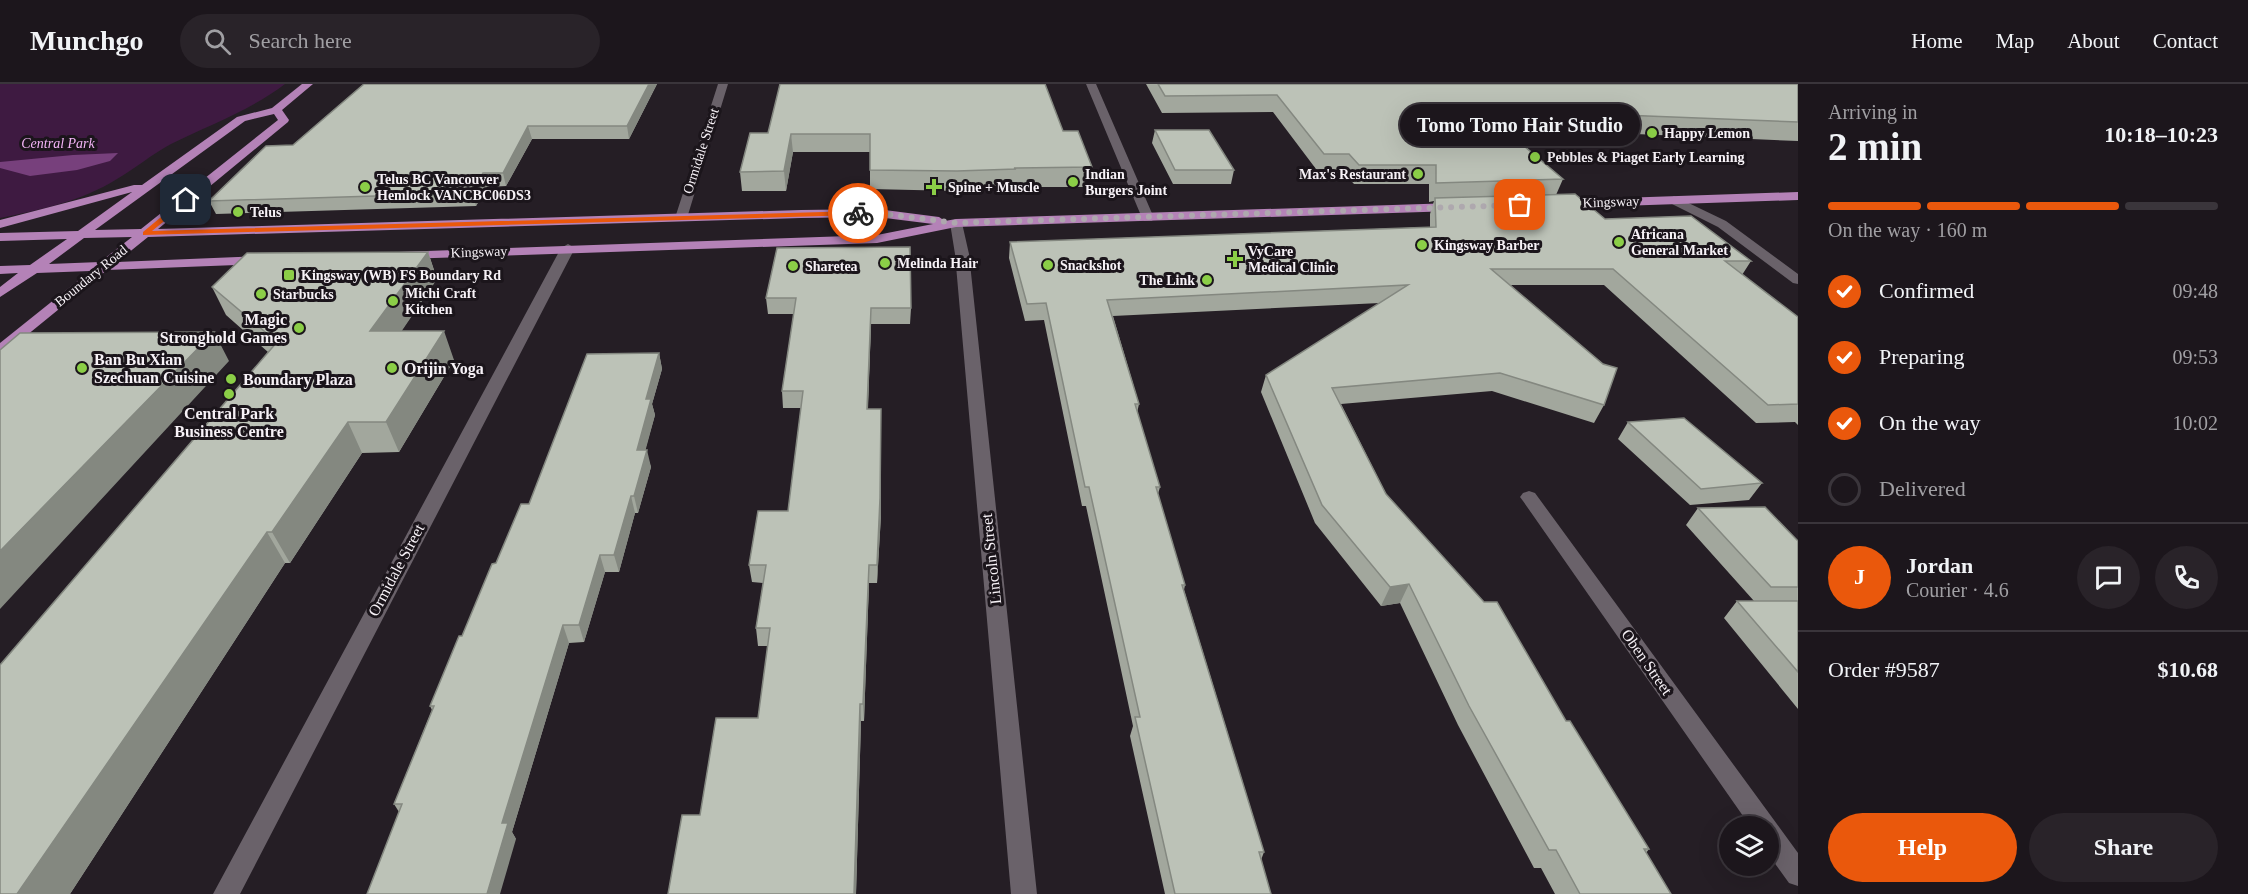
<!DOCTYPE html>
<html lang="en">
<head>
<meta charset="utf-8">
<style>
  body { margin:0; font-family:"Times New Roman",serif; background:#292329; color:#f1f3f6; height:100vh; display:flex; flex-direction:column; font-size:22px; white-space:nowrap }
  * { box-sizing:border-box; margin:0 }
  p { font-size:20px; color:#a09fa3 }
  .icon { flex:none; width:33px; height:33px; fill:none; stroke:currentColor; stroke-width:2; stroke-linecap:round; stroke-linejoin:round }
  .map { position:relative; flex:1; overflow:hidden }
  .drawer { display:flex; flex-direction:column; background:#1c161c; width:450px }
  .drawer>* { flex:none }
  .fabs { position:absolute; left:1719px; top:732px; display:grid; gap:12px }
  .fabs a { display:grid; place-items:center; width:60px; height:60px; border-radius:50%; background:#1c161c; box-shadow:0 6px 24px #0002,0 0 0 2px #3a353b; font-size:30px }
  .pin { position:absolute; display:grid; place-items:center; width:51px; height:51px; color:#fff; margin:-26px; border-radius:12px; box-shadow:0 3px 9px #0006 }
  .courier { position:absolute; display:grid; place-items:center; width:60px; height:60px; margin:-30px; border:4px solid #ea580c; border-radius:50%; background:#fff; color:#222; box-shadow:0 2px 8px #0007 }
  .bubble { position:absolute; height:42px; border-radius:21px; background:#1c161c; box-shadow:0 6px 24px #0002,0 0 0 2px #3a353b; font-size:20px; font-weight:600; line-height:42px; text-align:center }
  .head em { font-style:normal; font-weight:600 }
  .head div { display:flex; flex-direction:column-reverse }
  .head { display:flex; align-items:center; justify-content:space-between; height:102px; padding:0 30px }
  h1 { font-size:39px; font-weight:600; line-height:45px }
  .bar { display:grid; grid-template-columns:repeat(4,1fr); gap:9px 6px; align-content:center; height:72px; padding:0 30px }
  .bar i { height:8px; border-radius:4px; background:#3a353b }
  .bar .current { background:#ea580c }
  .bar p { grid-column:span 4 }
  .line { display:flex; align-items:center; gap:15px; padding:0 30px; border-top:2px solid #3a353b }
  .line div { flex:1 }
  .round { display:grid; place-items:center; flex:none; width:63px; height:63px; border-radius:32px; background:#292329 }
  ol { padding:0 30px; list-style:none }
  li { display:flex; align-items:center; gap:18px; height:66px }
  li p { margin-inline-start:auto }
  li .icon { padding:6px; border-radius:50%; background:#ea580c; color:#fff; stroke-width:4 }
  li:last-child { color:#a09fa3 }
  li i { width:33px; height:33px; border:3px solid #3a353b; border-radius:50% }
  .action { display:flex; gap:12px; margin-top:auto; padding:12px 30px }
  .action a { flex:1; height:69px; border-radius:36px; background:#ea580c; color:#fff; font-size:24px; font-weight:600; line-height:69px; text-align:center }
  .action a+a { background:#292329; color:#f1f3f6 }
  header { display:flex; align-items:center; gap:36px; box-sizing:border-box; height:84px; padding:0 30px; background:#1c161c; border-bottom:2px solid #3a353b }
  header strong { font-size:28px }
  nav { display:flex; gap:33px; margin-inline-start:auto; font-size:21px }
  .search { width:420px; height:54px; background:#292329; display:flex; align-items:center; gap:15px; box-sizing:border-box; padding:0 21px; border-radius:33px; color:#a09fa3; font-size:22px }
  main { display:flex; flex:1; min-height:0 }
  .map>svg:first-child { display:block }
</style>
</head>
<body>
<header>
<strong>Munchgo</strong>
<div class="search"><svg class="icon" aria-label="search" viewBox="0 0 24 24"><circle cx="10" cy="10" r="6"/><path d="M15 15l6 6"/></svg>Search here</div>
<nav><a>Home</a><a>Map</a><a>About</a><a>Contact</a></nav>
</header>
<main>
<div class="map">
<svg width="1798" height="810" viewBox="0 0 1798 810">
  <rect width="100%" height="100%" fill="#251e25"/>
  <path fill="#3e1a41" d="M0 0H285C251 26 209 41 171 60 152 70 136 84 117 95 82 117 40 126 0 134Z"/>
  <path fill="#77407c" d="M118 69 110 77 77 86 30 92 0 84V78L73 71Z"/>
  <g fill="none" stroke-linecap="round" stroke-linejoin="round">
    <path fill="#6a626a" fill-rule="evenodd" d="M718 0H728L687 134 685 137H677L675 134Z
      M1086 0H1096L1154 134 1152 137H1144L1142 134Z
      M1674 112 1726 137 1798 190V200L1793 199 1718 143 1670 119 1668 116Z
      M956 135 962 139 969 170 1037 810H1011L955 170 950 139Z
      M568 160 575 164 240 810H213L561 164Z
      M1529 407 1535 409 1798 769V802L1789 799 1768 770V742H1750L1523 417 1520 413 1523 409Z"/>
    <path fill="#b482b7" fill-rule="evenodd" d="M302 0H313L282 26 289 36 288 38 158 145 801 126 877 125 939 133 945 137 956 135 1454 119 1460 123 1454 127 956 143 877 159 404 175 397 171 399 168 877 151 933 140 877 133 801 134 148 153 117 178 262 172 269 176 262 180 107 186 5 269 0 271V259L90 187 37 189 0 213V203L18 189 0 190V182L30 181 67 155 0 157V149L78 147 132 108 0 144V136L134 101H142L237 33 272 24ZM274 30 278 36 141 145 95 146 245 37ZM132 153 100 178 49 180 84 154Z
      M1798 108V116L1562 124 1556 120 1562 116Z"/>
  </g>
  <path fill="#a2a79d" d="M364 0H657L629 55H532L506 102 487 103 476 122 216 130 209 117 293 61Z
    M1146 0H1798V57L1589 48 1506 47 1563 95 1556 111 1605 135 1751 177 1742 191 1798 233V341L1795 338 1756 339 1604 201H1511L1604 321 1594 339 1492 307 1341 320 1386 410 1566 637 1649 765 1646 769 1671 810H1555L1541 784H1534L1458 641 1400 519 1381 522 1315 439 1261 308 1266 291 1380 219 1113 232 1139 320 1137 329 1160 403 1158 410 1185 501 1184 506 1264 768 1261 776 1271 810H1165L1130 652 1133 642 1086 422H1082L1044 236 1025 237 1009 174 1010 158 1430 143V130L1434 117 1429 118V100H1354L1344 89H1319L1273 28 1162 29Z
    M1155 46 1234 86 1231 100H1173L1152 59Z
    M1063 47 1092 83 1089 103H1014V105L957 107 870 105V68H793L786 107H742L740 88 750 49Z
    M777 164 911 224 910 240H871L868 325 881 431 877 499H869L864 637H861L856 810H668L700 731 758 634 768 562H758L756 544 763 499 752 498 749 481 788 427 801 324H783L782 307 794 230H768L766 214Z
    M428 168 437 195 401 247 454 276 399 368 362 369 290 479H285L70 810H0L268 268 226 231 212 203Z
    M659 269 662 285 652 320 655 331 645 366 651 383 638 429H635L619 488H605L584 558 569 559 512 748 516 755 399 728 394 720 432 626 430 622 496 479 529 420Z
    M1628 338 1762 399 1749 416 1690 421 1618 355Z
    M1698 424 1798 457V625L1724 534 1737 517H1754L1686 441Z"/>
  <path fill="#848880" d="M649 0H657L629 55 627 42Z
    M528 42 532 55 506 102 503 89Z
    M791 50 793 68 786 107 784 87Z
    M483 89 487 103 476 122 472 109Z
    M428 168 437 195 382 276 370 247Z
    M871 224V240L867 342V325Z
    M444 247 454 276 399 368 386 338Z
    M214 248 229 277 0 525V467Z
    M659 269 662 285 652 320 655 331 641 383 637 366 646 315Z
    M881 325V431L877 499V481Z
    M348 338 362 369 290 479 272 448Z
    M647 366 651 383 638 429 634 412Z
    M631 412 635 429 619 488 614 471Z
    M267 448 285 479 70 810H17Z
    M600 471 605 488 584 558 579 541Z
    M869 481V499L864 637 863 620Z
    M1409 500 1400 519 1381 522 1390 503Z
    M563 541 569 559 512 748 516 755 500 810H487L502 739Z
    M860 620 861 637 856 810H854Z"/>
  <path fill="#bcc2b7" stroke="#848880" stroke-width="1.5" d="M364 0H649L627 42H528L503 89H483L472 109 209 117 266 62 293 61Z
    M780 0H1045L1063 47H1078L1092 83 1014 84 1016 85 957 87 870 86V50H791L784 87 740 88 750 49H768Z
    M1158 0H1798V38L1597 30 1485 29 1563 95 1436 99V81H1359L1349 70H1324L1277 11 1165 12Z
    M1155 46H1209L1234 86H1175Z
    M1575 110 1605 135 1691 132 1751 177H1725L1798 233V320L1768 321 1613 185H1491L1603 280 1617 284 1604 321 1500 289 1332 304 1386 410 1484 518H1497L1566 637H1570L1649 765H1644L1671 810H1580L1556 766H1549L1469 622 1409 500 1390 503 1322 421 1266 291 1408 201 1107 216 1139 320H1135L1160 403H1156L1185 501H1182L1264 768H1259L1271 810H1175L1135 633H1140L1089 403H1085L1046 219 1027 220 1010 158 1436 143 1435 114Z
    M910 163 911 224H871L867 325H881L880 414 877 481H869L863 620H860L854 810H668L682 731H700L716 634H758L770 544H756L766 481H749L758 427H788L803 307H782L796 214H766L777 164Z
    M428 168 370 247H444L386 338H348L272 448H267L17 810H0V581L277 258 212 203 247 169Z
    M214 248 0 467V266L20 249Z
    M659 269 646 315H651L637 366H647L634 412H631L614 471H600L579 541H563L502 739H508L487 810H367L402 720H394L434 622H430L459 552H462L492 480 496 479 521 420H529L587 270Z
    M1684 334 1762 399 1701 405 1628 338Z
    M1765 423 1798 457V503H1771L1698 424Z
    M1737 517H1798V588Z"/>
  <path fill="#ea580c" d="M184 114 190 116 152 147 858 127 861 129 858 131 143 151V148Z"/>
  <g fill="none" stroke-linecap="round" stroke-linejoin="round">
    <path stroke="#aea8ae" stroke-width="6" stroke-dasharray="0 10.8" d="M858 129H877L956 139 1520 121"/>
  </g>
  <g fill="#8bce47" stroke="#1b151b" stroke-width="2">
    <circle cx="1652" cy="49" r="6"/>
    <circle cx="1535" cy="73" r="6"/>
    <circle cx="1418" cy="90" r="6"/>
    <circle cx="1073" cy="98" r="6"/>
    <circle cx="365" cy="103" r="6"/>
    <path d="M931 94h6v6h6v6h-6v6h-6v-6h-6v-6h6z"/>
    <circle cx="238" cy="128" r="6"/>
    <circle cx="1619" cy="158" r="6"/>
    <circle cx="1422" cy="161" r="6"/>
    <path d="M1232 166h6v6h6v6h-6v6h-6v-6h-6v-6h6z"/>
    <circle cx="885" cy="179" r="6"/>
    <circle cx="1048" cy="181" r="6"/>
    <circle cx="793" cy="182" r="6"/>
    <rect x="283" y="185" width="12" height="12" rx="3"/>
    <circle cx="1207" cy="196" r="6"/>
    <circle cx="261" cy="210" r="6"/>
    <circle cx="393" cy="217" r="6"/>
    <circle cx="299" cy="244" r="6"/>
    <circle cx="82" cy="284" r="6"/>
    <circle cx="392" cy="284" r="6"/>
    <circle cx="231" cy="295" r="6"/>
    <circle cx="229" cy="310" r="6"/>
  </g>
  <g text-anchor="middle" dominant-baseline="central" stroke-width="6" stroke-linejoin="round" paint-order="stroke">
    <g font-size="14" font-weight="bold" fill="#f7f2f7" stroke="#1b151b" text-anchor="start">
      <text x="1664" y="49">Happy Lemon</text>
      <text x="1547" y="73">Pebbles &amp; Piaget Early Learning</text>
      <text x="1085" y="90">Indian<tspan x="1085" dy="16">Burgers Joint</tspan></text>
      <text x="1406" y="90" text-anchor="end">Max's Restaurant</text>
      <text x="377" y="95">Telus BC Vancouver<tspan x="377" dy="16">Hemlock VANCBC06DS3</tspan></text>
      <text x="948" y="103">Spine + Muscle</text>
      <text x="250" y="128">Telus</text>
      <text x="1631" y="150">Africana<tspan x="1631" dy="16">General Market</tspan></text>
      <text x="1434" y="161">Kingsway Barber</text>
      <text x="1248" y="167">VyCare<tspan x="1248" dy="16">Medical Clinic</tspan></text>
      <text x="897" y="179">Melinda Hair</text>
      <text x="1060" y="181">Snackshot</text>
      <text x="805" y="182">Sharetea</text>
      <text x="301" y="191">Kingsway (WB) FS Boundary Rd</text>
      <text x="1195" y="196" text-anchor="end">The Link</text>
      <text x="405" y="209">Michi Craft<tspan x="405" dy="16">Kitchen</tspan></text>
      <text x="273" y="210">Starbucks</text>
    </g>
    <g font-size="14" font-style="italic" fill="#f3b4f7" stroke="#1b151b">
      <text x="58" y="59">Central Park</text>
    </g>
    <g font-size="14" fill="#f7f2f7" stroke="#1b151b">
      <text transform="translate(701 67) rotate(-72)">Ormidale Street</text>
      <text transform="translate(1611 118) rotate(-2)">Kingsway</text>
      <text transform="translate(479 168) rotate(-2)">Kingsway</text>
      <text transform="translate(91 192) rotate(-39)">Boundary Road</text>
    </g>
    <g font-size="16" font-weight="bold" fill="#f7f2f7" stroke="#1b151b" text-anchor="start">
      <text x="287" y="235" text-anchor="end">Magic<tspan x="287" dy="18">Stronghold Games</tspan></text>
      <text x="94" y="275">Ban Bu Xian<tspan x="94" dy="18">Szechuan Cuisine</tspan></text>
      <text x="404" y="284">Orijin Yoga</text>
      <text x="243" y="295">Boundary Plaza</text>
      <text x="229" y="329" text-anchor="middle">Central Park<tspan x="229" dy="18">Business Centre</tspan></text>
    </g>
    <g font-size="16" fill="#f7f2f7" stroke="#1b151b">
      <text transform="translate(991 475) rotate(-96)">Lincoln Street</text>
      <text transform="translate(396 486) rotate(-62)">Ormidale Street</text>
      <text transform="translate(1647 578) rotate(55)">Oben Street</text>
    </g>
  </g>
</svg>
<div class="fabs">
<a><svg class="icon" aria-label="layers" viewBox="0 0 24 24"><path d="M12 4l9 5-9 5-9-5zM3 14l9 5 9-5"/></svg></a>
</div>
<div class="pin" style="left:1520px;top:121px;background:#ea580c"><svg class="icon" aria-label="bag" viewBox="0 0 24 24"><path d="M5 8h14l-1 12H6zM9 8a3 3 0 0 1 6 0"/></svg></div>
<div class="pin" style="left:186px;top:116px;background:#1f2937"><svg class="icon" aria-label="home" viewBox="0 0 24 24"><path d="M3 11l9-7 9 7M6 9v11h12V9"/></svg></div>
<div class="courier" style="left:858px;top:129px"><svg class="icon" aria-label="bike" viewBox="0 0 24 24"><circle cx="6" cy="16" r="4"/><circle cx="18" cy="16" r="4"/><path d="M6 16l4-8h5l3 8M10 8l3 8H6M13 5h3"/></svg></div>
<div class="bubble" style="left:1400px;top:20px;width:240px">Tomo Tomo Hair Studio</div>
</div>
<section class="drawer">
<div class="head"><div><h1>2 min</h1><p>Arriving in</p></div><em>10:18–10:23</em></div>
<div class="bar"><i class="current"></i><i class="current"></i><i class="current"></i><i></i><p>On the way · 160 m</p></div>
<ol>
<li><svg class="icon" aria-label="check" viewBox="0 0 24 24"><path d="M5 12l5 5 9-10"/></svg>Confirmed<p>09:48</p></li>
<li><svg class="icon" aria-label="check" viewBox="0 0 24 24"><path d="M5 12l5 5 9-10"/></svg>Preparing<p>09:53</p></li>
<li><svg class="icon" aria-label="check" viewBox="0 0 24 24"><path d="M5 12l5 5 9-10"/></svg>On the way<p>10:02</p></li>
<li><i></i>Delivered</li>
</ol>
<div class="line" style="height:108px"><b class="round" style="background:#ea580c;color:#fff">J</b><div><b>Jordan</b><p>Courier · 4.6</p></div><a class="round"><svg class="icon" aria-label="chat" viewBox="0 0 24 24"><path d="M4 5h16v11H9l-5 4z"/></svg></a><a class="round"><svg class="icon" aria-label="phone" viewBox="0 0 24 24"><path d="M5 4h4l2 5-3 2q2 4 5 5l2-3 5 2v4C11 20 4 13 5 4z"/></svg></a></div>
<div class="line" style="height:78px"><div>Order #9587</div><b>$10.68</b></div>
<div class="action"><a>Help</a><a>Share</a></div>
</section>
</main>
</body>
</html>
